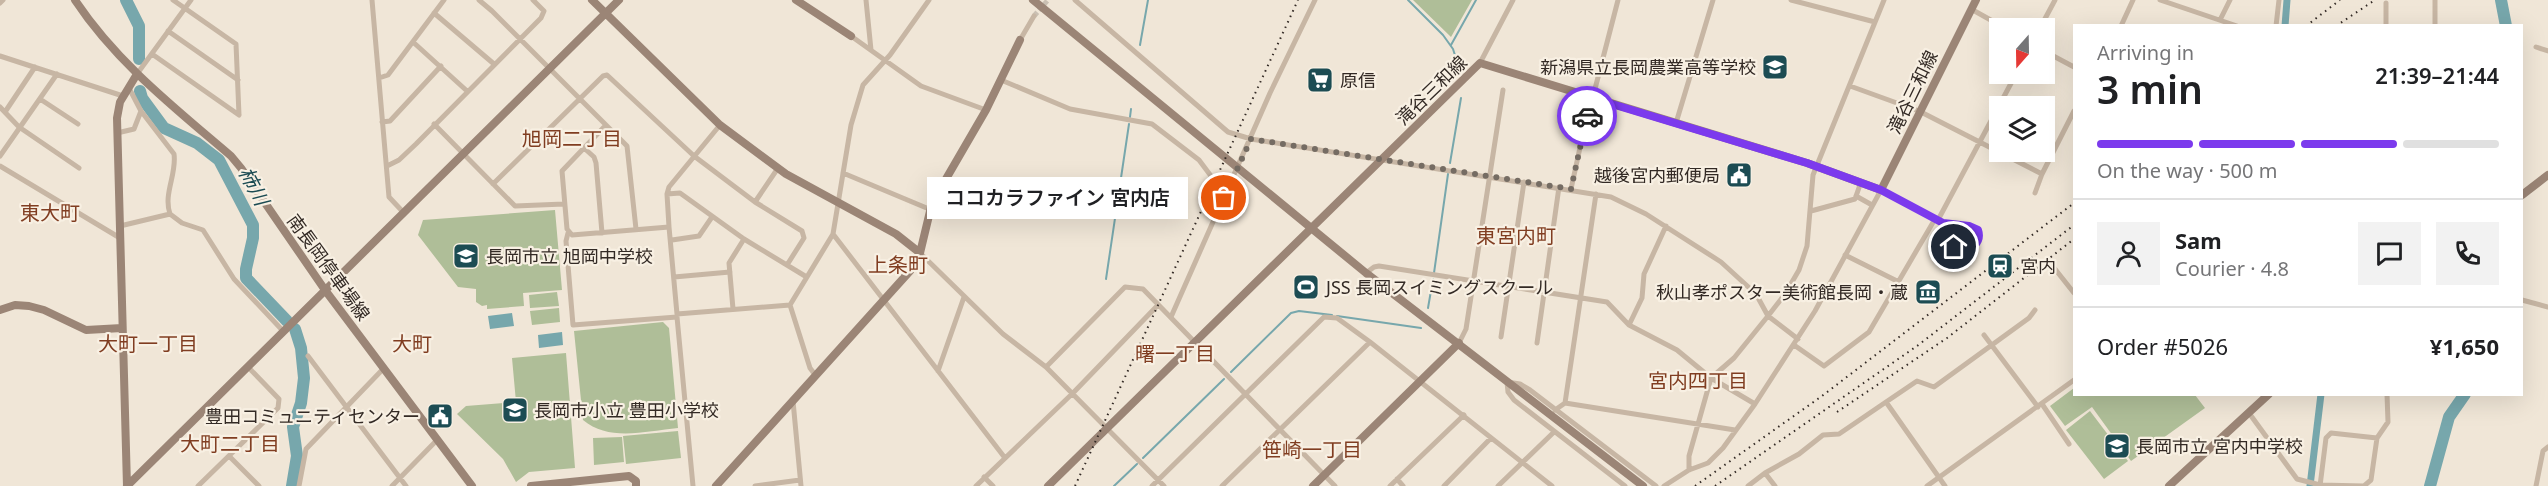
<!DOCTYPE html>
<html lang="en">
<head>
<meta charset="utf-8">
<style>
  body { margin:0; font-family:"Noto Sans","Noto Sans JP",sans-serif; background:#f2f2f2; color:#202124; height:100vh; display:flex; flex-direction:column; font-size:22px; white-space:nowrap }
  * { box-sizing:border-box; margin:0 }
  p { font-size:20px; color:#757577 }
  .icon { flex:none; width:33px; height:33px; fill:none; stroke:currentColor; stroke-width:2; stroke-linecap:round; stroke-linejoin:round }
  .map { position:relative; flex:1; overflow:hidden }
  .sheet { position:absolute; left:2073px; top:24px; width:450px; height:372px; display:flex; flex-direction:column; background:#fff; border-radius:0px; box-shadow:0 6px 24px #0002 }
  .sheet>* { flex:none }
  .needle { width:39px; rotate:200deg }
  .fabs { position:absolute; left:1989px; top:18px; display:grid; gap:12px }
  .fabs a { display:grid; place-items:center; width:66px; height:66px; border-radius:0px; background:#fff; box-shadow:0 6px 24px #0002; font-size:30px }
  .pin { position:absolute; display:grid; place-items:center; width:51px; height:51px; color:#fff; margin:-26px; border:3px solid #fff; border-radius:50%; box-shadow:0 2px 6px #0007 }
  .courier { position:absolute; display:grid; place-items:center; width:60px; height:60px; margin:-30px; border:4px solid #7c3aed; border-radius:50%; background:#fff; color:#222; box-shadow:0 2px 8px #0007 }
  .bubble { position:absolute; height:42px; border-radius:0px; background:#fff; box-shadow:0 6px 24px #0002; font-size:20px; font-weight:600; line-height:42px; text-align:center }
  .summary em { font-style:normal; font-weight:600 }
  .summary div { display:flex; flex-direction:column-reverse }
  .summary { display:flex; align-items:center; justify-content:space-between; height:102px; padding:0 24px }
  h1 { font-size:39px; font-weight:600; line-height:45px }
  .bar { display:grid; grid-template-columns:repeat(4,1fr); gap:9px 6px; align-content:center; height:72px; padding:0 24px }
  .bar i { height:8px; border-radius:4px; background:#e0e0e0 }
  .bar .current { background:#7c3aed }
  .bar p { grid-column:span 4 }
  .line { display:flex; align-items:center; gap:15px; padding:0 24px; border-top:2px solid #e0e0e0 }
  .line div { flex:1 }
  .round { display:grid; place-items:center; flex:none; width:63px; height:63px; border-radius:0px; background:#f2f2f2 }
  .map>svg:first-child { display:block }
</style>
</head>
<body>
<div class="map">
<svg width="2548" height="486" viewBox="0 0 2548 486">
  <rect width="100%" height="100%" fill="#f0e6d7"/>
  <path fill="#afbe98" d="M1413 0H1472L1451 37Z
    M555 210 562 290 523 293 524 306 487 309V305L482 306 476 302V289L458 287 418 235 423 220Z
    M557 292 559 306 530 308 529 295Z
    M559 308 560 322 532 325 530 311Z
    M663 322 669 328 678 428C646 431 609 442 583 420L574 331Z
    M566 353 575 468 529 472 516 482 503 459 457 414 466 406 516 402 512 358Z
    M2074 388V394L2195 395 2205 408 2131 461 2092 407 2065 426 2050 406Z
    M2090 411 2128 461 2104 479 2066 430Z
    M678 431 681 458 626 464 623 436Z
    M622 437 624 462 594 465 593 438Z"/>
  <path fill="#77a7ac" d="M512 313 514 326 490 329 488 316Z
    M562 332 563 345 539 348 538 335Z"/>
  <g fill="none" stroke-linecap="round" stroke-linejoin="round">
    <path stroke="#77a7ac" stroke-width="2" d="M1408 0 1443 35 1453 49 1460 71
      M1140 45 1148 0
      M1451 45 1476 0
      M1130 117 1131 109
      M1450 163 1461 98
      M1434 273 1448 174
      M1106 279 1129 124
      M1428 308 1433 279
      M1337 316 1421 328
      M1231 372 1291 313 1299 311 1332 315
      M1143 458 1224 379
      M1114 486 1137 464"/>
    <path stroke="#77a7ac" stroke-width="7" d="M2285 26 2287 0
      M2310 486 2321 394"/>
    <path stroke="#77a7ac" stroke-width="12" d="M126 0 139 26V59
      M2501 0 2506 26
      M140 91 142 98 164 128 197 143 219 160 253 225V238L246 269V278L287 321
      M292 486 297 456 293 427 301 403 304 378 301 348 295 329
      M2430 486 2449 417 2465 394"/>
    <path stroke="#cac0b3" stroke-width="5" stroke-dasharray="5 2.5" stroke-linecap="butt" d="M1034 16 1048 0"/>
    <path stroke="#c7b6a4" stroke-width="5" d="M173 0 236 44 239 115
      M372 0 389 197 404 213
      M479 0 492 11 627 146 636 229
      M866 0 871 50
      M1075 0 1228 132 1251 139 1611 197 1646 214 1721 262 1756 294 1768 316 1798 339
      M1791 0 1875 22
      M2160 0 2237 26
      M0 3 3 0
      M2386 3V26
      M1971 9 2005 28
      M434 13 494 64
      M2220 20 2230 0
      M2121 26 2133 0
      M2276 26 2279 0
      M2435 26V0
      M2040 28 2055 0
      M168 31 238 80
      M851 36 921 86 986 110
      M1020 40 1034 16
      M413 42 467 91
      M2536 47 2548 51
      M2044 51 2074 67
      M152 54 239 115
      M0 56 123 96
      M1480 63 1513 0
      M137 74 191 0
      M379 78 388 75 444 0
      M1001 80 1070 109 1152 124 1199 160 1211 176 1231 184
      M1850 86 1919 111 2042 174
      M129 88 141 111 174 154C177 174 163 194 170 214L182 223 203 230 234 279 284 332
      M40 99 78 124
      M0 107 19 127 79 168
      M5 112 35 67
      M382 122 390 121 441 66
      M1676 123 1713 0
      M434 124 515 206 564 204
      M606 125 562 171 567 229 572 235 669 227 667 194 669 187 720 125
      M117 133 134 129 141 111
      M584 148 594 157 596 163 602 233
      M0 156 57 74
      M0 166 120 238
      M387 166 399 160 416 144 541 18 544 11 533 0
      M843 173 929 209
      M493 184 603 76 607 75 694 156 755 202 802 231 804 238 787 265
      M1571 189 1581 143 1618 0
      M2035 193 2042 174 2074 111
      M667 194 680 193 744 239 805 276
      M1856 196 1872 205
      M755 202 778 168
      M1811 211 1855 199 1861 182
      M1938 220 2016 74
      M120 226 170 214
      M669 227 677 314 790 305
      M568 233 566 241 573 325 677 317 693 486
      M833 234 1005 458
      M1950 236 1942 253 1946 260 1952 261 1966 252
      M672 240 699 236 712 217
      M920 253 1003 334 1046 367 1164 486
      M1845 255 1899 282
      M2055 269 2074 293
      M1366 273 1374 267 1379 266 1607 302 1629 325 1677 350 1711 378 1755 404
      M674 277 730 272
      M2522 300 2548 307
      M733 309 729 263 744 239
      M1171 317 1270 93 1315 0
      M1629 325 1642 298 1644 274 1666 226
      M1984 335 2038 407
      M1501 337 1524 182
      M1459 343 1466 329 1503 90
      M1537 343 1559 187
      M1794 345 1824 366 1869 332 1935 219
      M308 356 406 486
      M1046 367 1125 287 1143 289 1335 486
      M938 371 964 297
      M816 376 810 368 790 305 833 234 851 125 863 85 890 55 929 0
      M793 401 801 486
      M1886 402 1917 381 1934 387 2029 318 2035 310
      M1565 403 1596 194
      M2042 404 2069 444
      M1555 410 1565 403 1735 430
      M2249 413 2297 479 2320 485 2364 486 2371 480 2377 438 2388 422 2387 394
      M229 456 259 486
      M1689 470V456L1711 378 1734 358 1768 316 1785 294 1799 270 1807 246 1813 175 1884 0
      M1765 473 1775 486
      M984 477 993 486
      M1397 479 1403 486
      M198 486 278 408 279 399 248 367
      M299 486 306 449 384 368
      M392 486 437 440
      M755 486 800 480
      M976 486 1073 393 1158 305
      M1152 486 1324 317 1337 318 1370 342 1552 486
      M1222 486 1370 342
      M1390 486 1464 415
      M1444 486 1491 438
      M1498 486 1554 432
      M1625 486 1514 400 1508 392 1507 382 1520 384 1530 390 1656 486
      M1664 486 1689 470 1708 463 1723 448 1755 404 1815 311 1881 190 1943 223 1975 228 1979 234 1977 243 1967 251 1956 250C1949 241 1951 232 1943 223
      M1748 486 1765 473 1799 454 1823 435 1839 434 1886 402 1945 486
      M1927 486 2074 380
      M2320 486 2326 438 2331 433 2377 438
      M2536 486 2543 451 2548 447"/>
    <path stroke="#9b8576" stroke-width="8" d="M75 0C116 62 175 108 231 156L241 168 325 290 472 486
      M592 0 720 125 786 174 896 234 920 253
      M796 0 851 36
      M1033 0 1366 273 1643 486
      M2522 195 2548 175
      M0 310 15 305 29 306 44 310 86 330 122 328
      M127 486 619 0
      M127 486 117 118 120 102 137 74
      M531 486 629 476 636 481V486
      M716 486 910 271 920 253 932 203 986 110 1020 40
      M1048 486 1480 63 1807 163 1881 190 1976 0
      M1313 486 1459 343
      M2169 486 2269 394"/>
    <path stroke="#332a25" stroke-width="2" stroke-dasharray="1.5 4.5" stroke-linecap="butt" d="M2306 26 2340 0
      M2336 26 2375 0
      M1837 412 1947 338 2074 239
      M1075 486 1298 0
      M1695 486 1822 396 2074 203
      M1715 486 1917 346 2074 225"/>
  </g>
  <g fill="none" stroke-linecap="round" stroke-linejoin="round">
    <path stroke="#756c63" stroke-width="6" stroke-dasharray="0 10.8" d="M1224 198 1251 139 1571 189 1587 116"/>
    <path stroke="#7c3aed" stroke-width="8" d="M1587 116 1592 98 1807 163 1881 190 1943 223 1969 226 1978 230C1982 242 1971 252 1959 251L1954 247"/>
  </g>
  <defs>
    <symbol id="school-square" viewBox="-11 -11 22 22"><rect x="-9" y="-9" width="18" height="18" rx="4" fill="#1c4c53" stroke="#f8f0e3"/><path d="M0-5L7-2L0 1L-7-2ZM-4 1L0 2.5L4 1V4Q0 6-4 4Z" fill="#fff"/></symbol>
    <symbol id="supermarket-square" viewBox="-11 -11 22 22"><rect x="-9" y="-9" width="18" height="18" rx="4" fill="#1c4c53" stroke="#f8f0e3"/><path d="M-6-5.5h2.5l.6 2H6L4.5 2H-2.5L-4.4-4H-6ZM-1.5 3.2a1.3 1.3 0 1 0 .1 0ZM3 3.2a1.3 1.3 0 1 0 .1 0Z" fill="#fff"/></symbol>
    <symbol id="civic-square" viewBox="-11 -11 22 22"><rect x="-9" y="-9" width="18" height="18" rx="4" fill="#1c4c53" stroke="#f8f0e3"/><path d="M-.6-6.5H3V-4.5H.6V-3L4-1V1h2V6H-6V1h2V-1L-.6-3ZM-1.2 2.5V6h2.4V2.5Z" fill="#fff"/></symbol>
    <symbol id="station-square" viewBox="-11 -11 22 22"><rect x="-9" y="-9" width="18" height="18" rx="4" fill="#1c4c53" stroke="#f8f0e3"/><path d="M-3-6H3Q5-6 5-4V2Q5 4 3 4L4.5 6H3L1.5 4h-3L-3 6H-4.5L-3 4Q-5 4-5 2V-4Q-5-6-3-6ZM-3.5-4v3h7v-3ZM-3.5 1v1.5H-2V1ZM2 1v1.5H3.5V1Z" fill="#fff"/></symbol>
    <symbol id="stadium-square" viewBox="-11 -11 22 22"><rect x="-9" y="-9" width="18" height="18" rx="4" fill="#1c4c53" stroke="#f8f0e3"/><path d="M0-5a6.5 5 0 1 0 0 10a6.5 5 0 1 0 0-10ZM-3.5-1.8h7v3.6h-7Z" fill="#fff"/></symbol>
    <symbol id="museum-square" viewBox="-11 -11 22 22"><rect x="-9" y="-9" width="18" height="18" rx="4" fill="#1c4c53" stroke="#f8f0e3"/><path d="M0-6L6-3V-2H-6V-3ZM-5-1h2V3h-2ZM-1-1h2V3h-2ZM3-1h2V3H3ZM-6 4H6V6H-6Z" fill="#fff"/></symbol>
  </defs>
  <g fill-rule="evenodd">
    <use href="#school-square" x="1760" y="52" width="30" height="30"/>
    <use href="#supermarket-square" x="1305" y="65" width="30" height="30"/>
    <use href="#civic-square" x="1724" y="160" width="30" height="30"/>
    <use href="#school-square" x="451" y="241" width="30" height="30"/>
    <use href="#station-square" x="1985" y="251" width="30" height="30"/>
    <use href="#stadium-square" x="1291" y="272" width="30" height="30"/>
    <use href="#museum-square" x="1913" y="277" width="30" height="30"/>
    <use href="#school-square" x="500" y="395" width="30" height="30"/>
    <use href="#civic-square" x="425" y="401" width="30" height="30"/>
    <use href="#school-square" x="2102" y="431" width="30" height="30"/>
  </g>
  <g text-anchor="middle" dominant-baseline="central" stroke-width="4.5" stroke-linejoin="round" paint-order="stroke">
    <g font-size="18" fill="#332a25" stroke="#f8f0e3" text-anchor="start">
      <text x="1756" y="67" text-anchor="end">新潟県立長岡農業高等学校</text>
      <text x="1340" y="80">原信</text>
      <text x="1720" y="175" text-anchor="end">越後宮内郵便局</text>
      <text x="486" y="256">長岡市立 旭岡中学校</text>
      <text x="2020" y="266">宮内</text>
      <text x="1326" y="287">JSS 長岡スイミングスクール</text>
      <text x="1908" y="292" text-anchor="end">秋山孝ポスター美術館長岡・蔵</text>
      <text x="534" y="410">長岡市小立 豊田小学校</text>
      <text x="420" y="416" text-anchor="end">豊田コミュニティセンター</text>
      <text x="2136" y="446">長岡市立 宮内中学校</text>
    </g>
    <g font-size="18" fill="#332a25" stroke="#f8f0e3">
      <text transform="translate(1431 90) rotate(-44)">滝谷三和線</text>
      <text transform="translate(1912 92) rotate(-64)">滝谷三和線</text>
      <text transform="translate(329 267) rotate(54)">南長岡停車場線</text>
    </g>
    <g font-size="20" fill="#803d21" stroke="#f8f0e3">
      <text x="572" y="138">旭岡二丁目</text>
      <text x="50" y="212">東大町</text>
      <text x="1516" y="235">東宮内町</text>
      <text x="898" y="264">上条町</text>
      <text x="148" y="343">大町一丁目</text>
      <text x="412" y="343">大町</text>
      <text x="1175" y="353">曙一丁目</text>
      <text x="1698" y="380">宮内四丁目</text>
      <text x="230" y="443">大町二丁目</text>
      <text x="1312" y="449">笹崎一丁目</text>
    </g>
    <g font-size="20" font-style="italic" fill="#1c4c53" stroke="#f8f0e3">
      <text transform="translate(254 186) rotate(62)">柿川</text>
    </g>
  </g>
</svg>
<div class="fabs">
<a><svg class="needle" viewBox="-14 -14 28 28"><path d="M0-13l5 13h-10z" fill="#e53935"/><path d="M0 13l5-13h-10z" fill="#757577"/></svg></a>
<a><svg class="icon" aria-label="layers" viewBox="0 0 24 24"><path d="M12 4l9 5-9 5-9-5zM3 14l9 5 9-5"/></svg></a>
</div>
<div class="pin" style="left:1224px;top:198px;background:#ea580c"><svg class="icon" aria-label="bag" viewBox="0 0 24 24"><path d="M5 8h14l-1 12H6zM9 8a3 3 0 0 1 6 0"/></svg></div>
<div class="pin" style="left:1954px;top:247px;background:#1f2937"><svg class="icon" aria-label="home" viewBox="0 0 24 24"><path d="M3 11l9-7 9 7M6 9v11h12V9"/></svg></div>
<div class="courier" style="left:1587px;top:116px"><svg class="icon" aria-label="car" viewBox="0 0 24 24"><path d="M5 17H2v-5l4-1 3-4h7l3 4 3 1v5h-3M9 17h6M6 11h13"/><circle cx="7" cy="17" r="2"/><circle cx="17" cy="17" r="2"/></svg></div>
<div class="bubble" style="left:927px;top:177px;width:261px">ココカラファイン 宮内店</div>
<section class="sheet">
<div class="summary"><div><h1>3 min</h1><p>Arriving in</p></div><em>21:39–21:44</em></div>
<div class="bar"><i class="current"></i><i class="current"></i><i class="current"></i><i></i><p>On the way · 500 m</p></div>
<div class="line" style="height:108px"><a class="round"><svg class="icon" aria-label="person" viewBox="0 0 24 24"><circle cx="12" cy="8" r="4"/><path d="M4 21q1-7 8-7t8 7"/></svg></a><div><b>Sam</b><p>Courier · 4.8</p></div><a class="round"><svg class="icon" aria-label="chat" viewBox="0 0 24 24"><path d="M4 5h16v11H9l-5 4z"/></svg></a><a class="round"><svg class="icon" aria-label="phone" viewBox="0 0 24 24"><path d="M5 4h4l2 5-3 2q2 4 5 5l2-3 5 2v4C11 20 4 13 5 4z"/></svg></a></div>
<div class="line" style="height:78px"><div>Order #5026</div><b>¥1,650</b></div>
</section>
</div>
</body>
</html>
